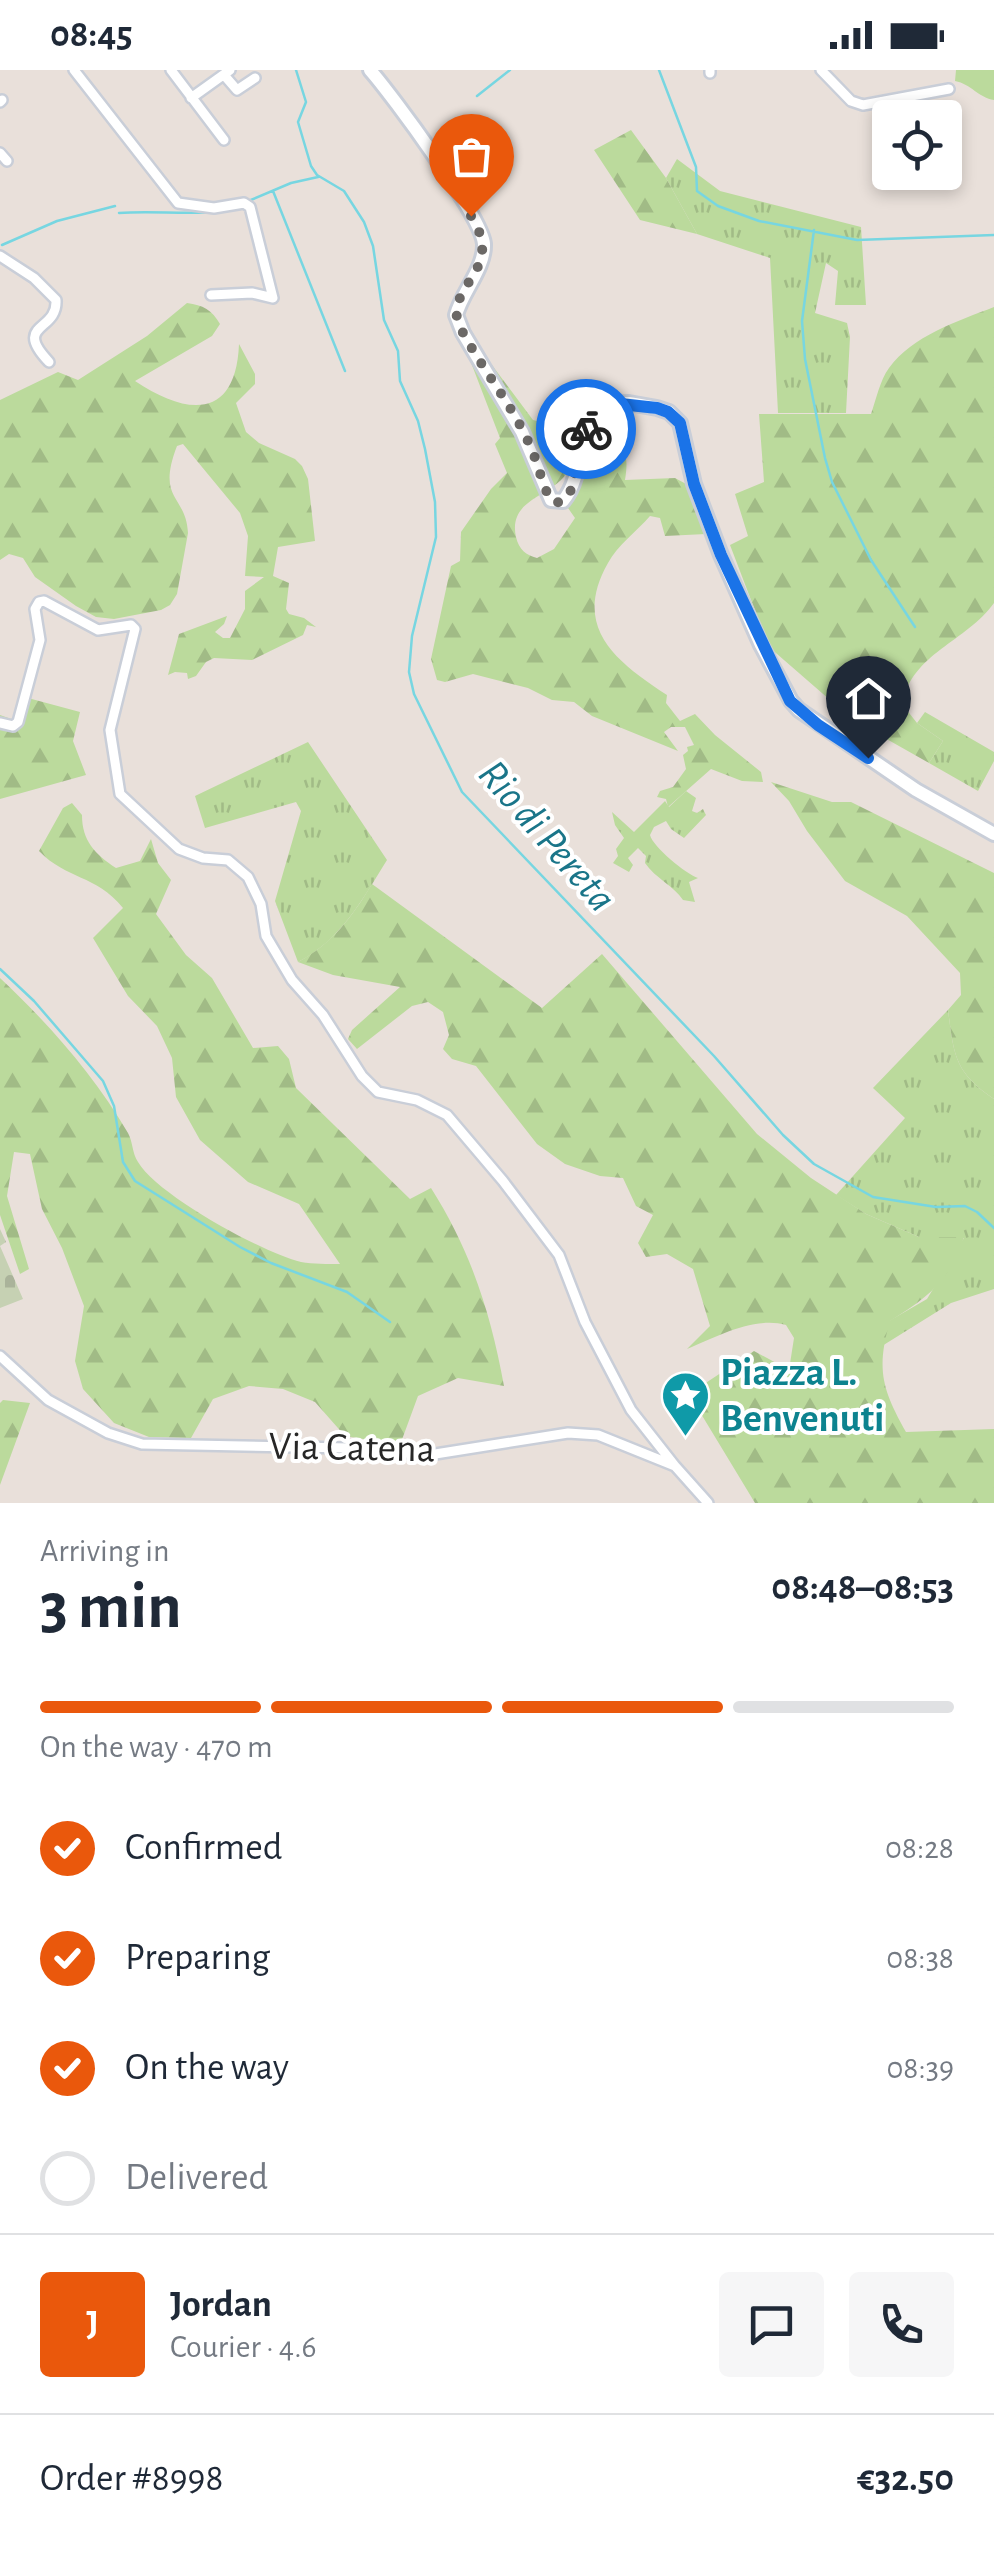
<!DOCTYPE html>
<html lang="en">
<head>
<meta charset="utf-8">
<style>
  body { margin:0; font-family:"Alegreya Sans",sans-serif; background:#f6f6f7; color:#1f2937; height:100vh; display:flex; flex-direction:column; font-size:38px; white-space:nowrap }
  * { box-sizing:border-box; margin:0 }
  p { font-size:32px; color:#747a83 }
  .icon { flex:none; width:55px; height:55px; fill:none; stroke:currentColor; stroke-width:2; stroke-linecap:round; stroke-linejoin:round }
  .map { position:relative; height:1433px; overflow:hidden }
  .drawer { display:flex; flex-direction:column; background:#fff; flex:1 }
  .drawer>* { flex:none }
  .controls { position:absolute; left:872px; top:30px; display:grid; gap:20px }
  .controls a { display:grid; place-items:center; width:90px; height:90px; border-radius:10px; background:#fff; box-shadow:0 5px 15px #0003; font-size:50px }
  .pin { position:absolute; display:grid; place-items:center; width:85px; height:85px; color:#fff; margin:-102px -42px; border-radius:50% 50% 50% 0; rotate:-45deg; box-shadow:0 0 10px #0007 }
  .pin .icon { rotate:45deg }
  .courier { position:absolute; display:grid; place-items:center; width:100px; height:100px; margin:-50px; border:8px solid #1a73e8; border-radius:50%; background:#fff; color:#222; box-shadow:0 2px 12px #0007 }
  .headline em { font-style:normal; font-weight:700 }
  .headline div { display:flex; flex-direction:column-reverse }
  .headline { display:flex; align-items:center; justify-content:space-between; height:170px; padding:0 40px }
  h1 { font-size:65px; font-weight:700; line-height:75px }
  .bar { display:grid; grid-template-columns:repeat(4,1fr); gap:15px 10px; align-content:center; height:120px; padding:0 40px }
  .bar i { height:12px; border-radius:8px; background:#e0e1e3 }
  .bar .active { background:#ea580c }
  .bar p { grid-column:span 4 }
  .line { display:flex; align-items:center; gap:25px; padding:0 40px; border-top:2px solid #e0e1e3 }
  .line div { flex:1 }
  .round { display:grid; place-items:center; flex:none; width:105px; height:105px; border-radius:10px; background:#f6f6f7 }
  ol { padding:0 40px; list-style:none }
  li { display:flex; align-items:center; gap:30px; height:110px }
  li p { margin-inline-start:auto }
  li .icon { padding:10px; border-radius:50%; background:#ea580c; color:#fff; stroke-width:4 }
  li:last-child { color:#747a83 }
  li i { width:55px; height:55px; border:5px solid #e0e1e3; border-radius:50% }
  .status { display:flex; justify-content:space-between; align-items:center; height:70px; padding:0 50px; background:#fff; direction:ltr }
  .status svg { height:28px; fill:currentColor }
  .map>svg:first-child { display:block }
</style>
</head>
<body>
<div class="status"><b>08:45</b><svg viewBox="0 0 49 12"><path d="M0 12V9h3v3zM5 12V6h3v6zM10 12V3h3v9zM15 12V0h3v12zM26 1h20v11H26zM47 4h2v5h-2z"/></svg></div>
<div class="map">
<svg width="994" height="1433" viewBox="0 0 994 1433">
  <defs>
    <pattern id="grass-tufts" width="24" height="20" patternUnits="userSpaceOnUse" patternTransform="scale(2.5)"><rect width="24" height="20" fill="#bbda9c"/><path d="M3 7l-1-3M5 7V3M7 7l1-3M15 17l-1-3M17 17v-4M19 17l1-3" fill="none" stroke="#a1bb86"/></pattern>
    <pattern id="forest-firs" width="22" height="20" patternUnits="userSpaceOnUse" patternTransform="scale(2.5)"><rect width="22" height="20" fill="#bbda9c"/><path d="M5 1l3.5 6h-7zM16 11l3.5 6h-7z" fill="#a1bb86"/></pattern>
    <pattern id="cemetery-stones" width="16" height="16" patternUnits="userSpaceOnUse" patternTransform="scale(2.5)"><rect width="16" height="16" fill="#c6d1b3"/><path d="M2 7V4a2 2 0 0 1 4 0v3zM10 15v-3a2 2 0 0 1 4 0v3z" fill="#aab39a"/></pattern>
  </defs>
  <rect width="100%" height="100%" fill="#e9e0da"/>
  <path fill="url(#grass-tufts)" d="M677 89 720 121 861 157 866 235H835L838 201 826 193 815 243 847 253 850 267 846 343H778L770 188 697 164 666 108Z
    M925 642 994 682V691L978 721 929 693 943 671 917 653Z
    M308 672 387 790C362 830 341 870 298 892L275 831 301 741 296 732 205 758 195 726Z
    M686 721 696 728 692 741 697 743 703 739 706 745 684 768 671 759 666 751 654 757 650 765C653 777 686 804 698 808L689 812 695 832 683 830C674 816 655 808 645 793L646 786 638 778 628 788 633 795 629 802 613 793 618 786 616 779 624 768 615 755 612 742 634 762 665 731 669 737Z
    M948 940C954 985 954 1002 994 1029V1219L951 1233 882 1276 889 1251 927 1229 964 1168 919 1167 866 1144 836 1125 905 1048 873 1018Z"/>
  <path fill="url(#forest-firs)" d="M956 0H994V30C979 28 971 14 955 11Z
    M631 60 666 108 697 164 640 150 594 80Z
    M187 233C203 235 212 240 220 254L212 266 135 311C187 346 236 350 239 274L255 304V314L236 333 246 362 259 373 295 389 302 396 308 409 315 471 278 477 273 506 289 513 286 539 289 544 304 548 316 557 307 555 303 565 252 590 214 588 206 592 196 606 188 609 187 603 175 602 168 605 179 564 227 546 224 554 215 562 223 568H230L245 539V521L264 507 245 506 248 466 240 443 183 374 177 376C156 431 186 424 188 463L177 524 170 535 161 540 114 549 96 547 76 536 35 507 23 488 9 484 0 490V330L58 302 78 310 147 266Z
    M994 237V533C966 572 912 583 902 634L917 653 943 671 929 693 853 650 769 577 730 475 748 466 735 424 764 412 759 344H871C876 330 880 310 889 298 912 266 958 251 994 237Z
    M480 279 533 350 537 351 541 337 548 328 555 330 567 342H579C576 360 576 381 570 397 558 427 507 426 516 467 519 480 526 485 537 488L554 479 575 448 568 438 589 395 596 356C623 366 630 381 625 410L675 408 688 415 706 464 665 466 660 448 650 446C637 461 617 476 608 493 571 558 617 592 667 625L666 633 680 651 695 644 715 665 761 702 763 712 742 711 711 699 668 737 666 729 657 727 660 721 673 717 686 699 683 685 688 681 687 677 694 675 685 657H671L664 662 678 681 592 646 574 632 552 630 528 618 473 604 445 612 437 610 431 589 451 496 460 491 461 462 491 419 507 403 495 374 500 368 470 290Z
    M28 628 80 642 73 671 86 705 0 729V645L14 650Z
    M771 712 832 732H851L994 803V1029C954 1002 954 985 948 940L961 925 960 903 907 846 845 811 807 761 789 731Z
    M72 733 82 745C82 771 95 784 116 798L140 791 151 769 158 793 171 810 156 844 186 885 212 908 253 978 278 976 289 989 296 1018 410 1129 431 1118C471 1181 491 1244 504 1316L458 1308 418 1326 400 1375 345 1366 315 1332 283 1319 249 1316 213 1329 191 1368 149 1367 114 1353 83 1319 75 1291 84 1236 62 1178 42 1139 30 1084 14 1082 7 1126 29 1199 20 1204 0 1145V908C49 954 94 1005 128 1063 133 1072 132 1083 138 1092 157 1125 263 1183 301 1192 313 1194 328 1194 340 1194L299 1134 248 1112 200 1070 176 1027 172 988 157 956 128 926 93 868 123 838C95 804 67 810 39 781L63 738Z
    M372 814 542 938 602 884 757 1064 811 1108 866 1144 919 1167H964C950 1211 927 1228 890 1251 876 1299 882 1319 906 1362L994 1359V1433H755L689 1324 754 1281 789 1300 794 1268 786 1255C754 1246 716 1267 687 1279L710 1256 693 1199 667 1184 646 1187 638 1173 653 1145 636 1136 623 1108 600 1106 565 1094 537 1074 476 996 452 989 443 979 449 965 443 942 428 932 412 936 357 979 348 969 352 960 400 917 333 905 298 892C332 874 352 847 372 814Z
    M3 1330 30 1333 0 1415V1333Z"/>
  <path fill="url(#cemetery-stones)" d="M0 1159 6 1172 0 1176 23 1229 0 1238Z"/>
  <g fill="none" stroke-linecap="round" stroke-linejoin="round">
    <path stroke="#77d6e1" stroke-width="2.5" d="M296 0 306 32 298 52 311 96 317 105 344 121 364 152 373 176 384 250 398 281 400 311 418 351 425 379 435 432 436 467 412 566 409 602 414 624 462 722 714 986 783 1065 814 1094 873 1127 936 1137 965 1136 977 1142 994 1158
      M659 0 696 97 697 121 718 136 759 151 857 170 994 165
      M477 26 510 0
      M273 121 345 301
      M246 132 291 113 318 107
      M119 143C159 140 203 147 240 138
      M814 160 802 251 805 289 825 388 832 412 871 490 915 557
      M2 175 57 151 115 136
      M0 899 34 931 103 1011 114 1036 123 1092 135 1111 240 1177 271 1193 347 1222 390 1252"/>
    <defs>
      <path id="minor" d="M74 0 178 133 214 138 244 133 250 137 273 228 252 223 211 225
        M171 0 224 70
        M821 0 851 31 863 35 949 19
        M710 3V0
        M224 5 237 20 255 8
        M191 28 230 0
        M0 32 2 30
        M0 83 7 91
        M0 186 34 208 56 230C58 262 12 253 49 292
        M0 653 13 656 18 652 40 570 35 539 39 532 44 531 98 560 131 555 135 559 110 660 120 724 179 779 203 788 228 790 248 807 261 834 266 866 292 910 323 945 362 1006 378 1022 417 1030 447 1045 503 1111 559 1185 585 1252 631 1340 675 1396
        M0 1286 48 1330 108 1363 142 1374 349 1378 429 1385 568 1363 598 1365 675 1396 708 1433"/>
      <path id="secondary" d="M370 0C392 25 482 147 484 174 485 198 462 222 456 245L463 263 522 362 551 430 563 431C586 403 575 360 597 334L629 333 657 338 669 342 680 353 694 414 721 485 761 575 791 631 799 640 916 720 994 764"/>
    </defs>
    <use href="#minor" stroke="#c9ced8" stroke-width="14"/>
    <use href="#secondary" stroke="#c9ced8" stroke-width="18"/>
    <use href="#minor" stroke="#fff" stroke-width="9"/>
    <use href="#secondary" stroke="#fff" stroke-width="12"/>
  </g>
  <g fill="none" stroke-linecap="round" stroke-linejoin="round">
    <path stroke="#6b6866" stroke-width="10" stroke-dasharray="0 18" d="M471 146C506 200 447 213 458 253 481 300 519 341 536 391 542 406 543 422 555 433L563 431 570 423 586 359"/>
    <path stroke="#1a73e8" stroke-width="12" d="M586 359 593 337 602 332 657 338 668 342 680 353 694 414 721 485 790 631 818 655 868 688"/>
  </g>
  <defs>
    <symbol id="sight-pin" viewBox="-11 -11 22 30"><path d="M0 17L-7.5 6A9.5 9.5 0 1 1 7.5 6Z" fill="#0f9aa8" stroke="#fff"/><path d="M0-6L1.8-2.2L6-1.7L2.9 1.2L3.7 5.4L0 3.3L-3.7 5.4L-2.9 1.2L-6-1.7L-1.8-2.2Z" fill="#fff"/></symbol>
  </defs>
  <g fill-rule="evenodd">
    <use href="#sight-pin" x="658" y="1298" width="55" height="75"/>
  </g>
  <g text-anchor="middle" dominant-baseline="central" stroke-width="8" stroke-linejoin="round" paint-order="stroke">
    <g font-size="40" font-weight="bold" fill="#0d838f" stroke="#fff" text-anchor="start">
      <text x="720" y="1303">Piazza L.<tspan x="720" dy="46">Benvenuti</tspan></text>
    </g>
    <g font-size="40" fill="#272727" stroke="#fff">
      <text transform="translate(352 1378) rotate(1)">Via Catena</text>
    </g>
    <g font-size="42" font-style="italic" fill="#1a7589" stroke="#fff">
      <text transform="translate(547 766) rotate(49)">Rio di Pereta</text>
    </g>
  </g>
</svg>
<div class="controls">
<a><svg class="icon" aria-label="locate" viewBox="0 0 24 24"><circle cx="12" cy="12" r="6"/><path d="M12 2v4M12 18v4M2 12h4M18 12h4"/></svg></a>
</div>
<div class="pin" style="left:471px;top:146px;background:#ea580c"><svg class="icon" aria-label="bag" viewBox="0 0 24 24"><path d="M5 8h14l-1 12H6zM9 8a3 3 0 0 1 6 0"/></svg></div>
<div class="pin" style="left:868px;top:688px;background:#1f2937"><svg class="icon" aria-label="home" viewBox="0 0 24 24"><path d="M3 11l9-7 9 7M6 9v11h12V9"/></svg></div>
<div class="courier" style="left:586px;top:359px"><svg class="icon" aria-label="bike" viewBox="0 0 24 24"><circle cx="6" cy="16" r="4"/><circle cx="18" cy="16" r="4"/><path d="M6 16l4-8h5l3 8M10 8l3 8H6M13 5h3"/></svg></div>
</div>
<section class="drawer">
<div class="headline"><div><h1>3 min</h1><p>Arriving in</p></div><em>08:48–08:53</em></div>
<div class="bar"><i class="active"></i><i class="active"></i><i class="active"></i><i></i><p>On the way · 470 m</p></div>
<ol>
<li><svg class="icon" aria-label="check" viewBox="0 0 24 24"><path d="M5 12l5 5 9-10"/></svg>Confirmed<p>08:28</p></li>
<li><svg class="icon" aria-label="check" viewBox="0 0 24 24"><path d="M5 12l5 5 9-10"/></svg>Preparing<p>08:38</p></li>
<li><svg class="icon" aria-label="check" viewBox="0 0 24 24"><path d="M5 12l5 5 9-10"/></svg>On the way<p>08:39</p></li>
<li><i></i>Delivered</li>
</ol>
<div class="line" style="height:180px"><b class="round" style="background:#ea580c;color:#fff">J</b><div><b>Jordan</b><p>Courier · 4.6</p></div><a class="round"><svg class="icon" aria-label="chat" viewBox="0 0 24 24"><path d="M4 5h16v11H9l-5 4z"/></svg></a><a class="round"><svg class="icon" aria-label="phone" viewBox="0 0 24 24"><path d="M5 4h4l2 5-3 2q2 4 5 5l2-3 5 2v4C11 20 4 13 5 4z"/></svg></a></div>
<div class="line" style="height:130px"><div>Order #8998</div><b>€32.50</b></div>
</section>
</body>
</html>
